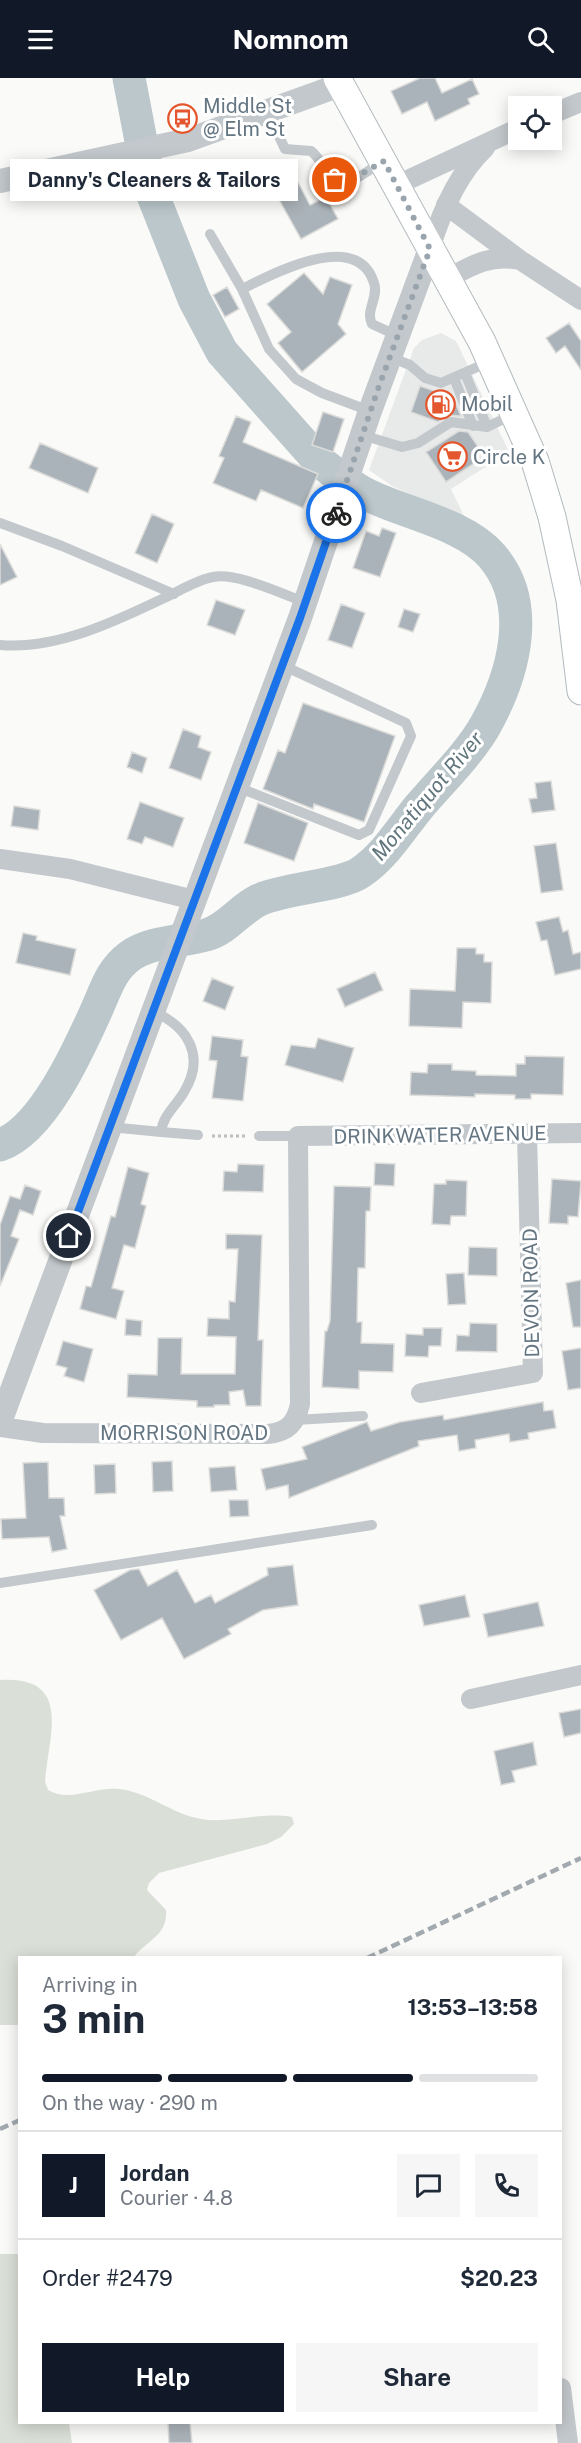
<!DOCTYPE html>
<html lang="en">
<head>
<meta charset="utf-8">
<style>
  body { margin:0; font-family:"Public Sans",sans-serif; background:#f6f6f7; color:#1f2937; height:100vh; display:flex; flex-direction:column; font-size:22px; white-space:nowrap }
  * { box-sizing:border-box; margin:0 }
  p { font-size:20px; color:#747a83 }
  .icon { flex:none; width:33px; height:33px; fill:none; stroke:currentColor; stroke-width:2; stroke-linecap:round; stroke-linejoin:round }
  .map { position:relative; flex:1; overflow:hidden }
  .panel { position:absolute; left:18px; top:1878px; width:544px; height:468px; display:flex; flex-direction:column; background:#fff; border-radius:0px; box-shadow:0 3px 15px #0003 }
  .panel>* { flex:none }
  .fabs { position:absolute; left:508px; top:18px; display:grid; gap:12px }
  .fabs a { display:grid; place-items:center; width:54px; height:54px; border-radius:0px; background:#fff; box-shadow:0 3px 15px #0003; font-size:30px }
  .pin { position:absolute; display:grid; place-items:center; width:51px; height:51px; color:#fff; margin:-26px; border:3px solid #fff; border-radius:50%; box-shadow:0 2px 6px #0007 }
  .courier { position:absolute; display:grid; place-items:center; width:60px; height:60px; margin:-30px; border:4px solid #1a73e8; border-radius:50%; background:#fff; color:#222; box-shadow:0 2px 8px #0007 }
  .bubble { position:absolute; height:42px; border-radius:0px; background:#fff; box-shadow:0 3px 15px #0003; font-size:20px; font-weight:700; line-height:42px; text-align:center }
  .summary em { font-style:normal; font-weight:700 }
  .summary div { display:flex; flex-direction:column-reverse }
  .summary { display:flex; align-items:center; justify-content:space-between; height:102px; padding:0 24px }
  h1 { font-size:39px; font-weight:700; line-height:45px }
  .bar { display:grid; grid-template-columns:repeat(4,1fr); gap:9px 6px; align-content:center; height:72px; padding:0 24px }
  .bar i { height:8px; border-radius:4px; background:#e0e1e3 }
  .bar .selected { background:#111827 }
  .bar p { grid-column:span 4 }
  .line { display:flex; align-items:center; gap:15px; padding:0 24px; border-top:2px solid #e0e1e3 }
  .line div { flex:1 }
  .round { display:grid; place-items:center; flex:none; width:63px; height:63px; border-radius:0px; background:#f6f6f7 }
  .primary-button { display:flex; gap:12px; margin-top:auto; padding:12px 24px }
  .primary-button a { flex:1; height:69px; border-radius:0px; background:#111827; color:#fff; font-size:24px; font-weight:700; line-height:69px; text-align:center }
  .primary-button a+a { background:#f6f6f7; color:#1f2937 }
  header { display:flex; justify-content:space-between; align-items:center; height:78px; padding:0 24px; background:#111827; color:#fff; font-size:27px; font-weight:700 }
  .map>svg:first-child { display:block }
</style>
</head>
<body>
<header><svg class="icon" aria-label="menu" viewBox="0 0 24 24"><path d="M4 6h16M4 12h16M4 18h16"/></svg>Nomnom<svg class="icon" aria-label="search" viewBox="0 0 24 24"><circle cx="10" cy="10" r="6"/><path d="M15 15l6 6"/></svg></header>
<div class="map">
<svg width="581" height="2365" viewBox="0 0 581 2365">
  <rect width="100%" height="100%" fill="#fafaf8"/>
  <path fill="#e8e9e9" d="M441 255 456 263 509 374 451 411 466 442 392 408 369 392 414 270 422 262Z"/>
  <path fill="#dadfd7" d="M0 1602C74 1598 48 1658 45 1704L48 1712C69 1725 95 1708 119 1711 148 1714 172 1736 201 1741 232 1746 262 1733 292 1739L294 1746 281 1759 267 1766 159 1795 149 1805 147 1812 166 1832C168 1858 147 1862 134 1879L20 1880 19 1947H0Z
    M0 2176H19L20 2344 69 2345 72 2365H0Z"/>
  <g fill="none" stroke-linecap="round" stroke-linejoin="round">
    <path stroke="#bbc7cb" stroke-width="33" d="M0 1067C43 1052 79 971 97 931 106 911 111 892 130 878 151 863 182 864 206 857 226 852 240 831 259 822 285 810 342 808 361 794 384 779 401 751 418 730 439 705 469 676 485 648 513 598 534 527 492 478 464 445 402 435 364 415 347 406 332 393 317 381L222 274 194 221 150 110 129 0"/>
  </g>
  <path fill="#aab3b9" stroke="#dcdcda" stroke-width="1.5" d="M420 0H435L442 15 472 1 479 16 468 21 470 26 435 43 427 24 402 36 391 13Z
    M293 95 310 127 326 119 338 141 301 161 271 107Z
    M304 195 323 216 330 199 352 207 338 246 346 256 302 294 278 265 291 254 267 226Z
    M227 209 239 231 225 239 213 217Z
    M569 245 581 263V292L565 268 556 275 546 260Z
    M420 308 449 318 452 317 461 338 448 337 438 344 411 334Z
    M323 334 344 341 333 374 312 367Z
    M236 338 251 344 243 364 318 396 303 430 261 412 256 423 213 405 224 380 219 378Z
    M459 353 468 354 479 370 472 374 478 383 446 404 426 374Z
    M40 365 98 390 88 415 29 390Z
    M152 436 174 446 157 485 135 475Z
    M382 450 396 455 380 499 353 490 366 453 379 458Z
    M0 466 17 499 0 507Z
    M216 522 245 532 235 557 207 547Z
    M341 526 365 535 352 570 328 562Z
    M404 531 420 536 413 554 398 549Z
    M303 625 395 658 364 744 314 726 313 731 263 711 278 672 285 675Z
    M183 651 201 658 198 669 211 674 201 702 169 690Z
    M132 674 147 680 142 695 127 689Z
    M551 703 555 732 532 735 529 721 537 720 535 705Z
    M140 724 184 740 173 769 145 759 142 766 127 761Z
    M258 725 308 745 294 783 244 765Z
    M14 728 40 732 38 752 11 748Z
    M556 765 563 812 541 815 534 768Z
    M559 839 563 854 568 852 573 876 581 874V891L555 897 547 862 541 863 536 844Z
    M23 855 37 858 36 862 76 871 70 897 16 885Z
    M457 870H476V876H484V884H492L491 925 463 924 462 950 409 948 410 911 455 913Z
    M375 894 383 912 345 929 337 911Z
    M212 900 234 909 225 932 203 923Z
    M212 958 243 962 241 978 248 979 243 1023 212 1020 217 983 209 982Z
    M318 960 354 970 343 1004 285 987 291 967 315 970Z
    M525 978 564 979 563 1017 531 1016V1021H515V1017L475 1016V1019L410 1017 411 994 427 995 428 986H452V992L476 993V997L516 998V986H525Z
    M375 1085 395 1086 394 1108 374 1107Z
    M238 1086 264 1087 263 1114 223 1113 224 1093 237 1094Z
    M128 1089 149 1095 141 1126 146 1128 135 1170 124 1167 112 1210 124 1213 116 1241 80 1231 86 1208 91 1209 111 1138 115 1139Z
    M552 1101 581 1103 578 1139 568 1138V1146L549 1145Z
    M446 1102 467 1103 466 1138H451L450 1147 432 1146 434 1106H446Z
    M25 1107 41 1113 33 1137 20 1132 11 1158 19 1161 0 1208V1147L10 1118 20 1121Z
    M334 1108 371 1109 370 1133H366L365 1190H358L357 1244H362L361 1265 394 1266 393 1294 359 1293V1311L322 1309 325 1253H327L330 1243Z
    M226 1156 262 1157 258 1262H263L261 1328H246L243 1312 229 1314 230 1327H214V1329H197V1323L127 1319 128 1296 157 1297 158 1260H182L181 1296H235L236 1259 207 1258 208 1240 229 1241V1223L235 1224 238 1171H226Z
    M469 1169 497 1170V1198L468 1197Z
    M464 1195 466 1226 448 1227 446 1196Z
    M581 1202V1249H573L566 1205Z
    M126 1241 142 1243 141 1258 125 1257Z
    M470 1245 497 1246V1274L456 1273 457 1257 469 1258Z
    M423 1250H442L441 1268H429L428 1279 405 1278 406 1256 423 1257Z
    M63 1263 93 1271 84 1304 64 1298 67 1290 56 1287Z
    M581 1270V1310L568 1312 562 1273Z
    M543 1324 544 1333 553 1332 556 1350 528 1355 529 1361 510 1364 509 1356 475 1362 476 1370 459 1373 457 1357 418 1363 419 1368 289 1420 288 1407 266 1412 261 1391 307 1381 302 1369 367 1344 371 1353 400 1344 443 1337 444 1342Z
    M172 1383 173 1413 153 1414 152 1384Z
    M48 1384 49 1420H64L65 1438H60L67 1471 52 1474 49 1459 2 1461 1 1441 26 1440 23 1385Z
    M115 1386 116 1415 95 1416 94 1387Z
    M235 1388 237 1412 211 1414 209 1390Z
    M229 1422H248L249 1438 230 1439Z
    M293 1487 298 1527 263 1532 228 1551 231 1556 184 1581 162 1540 121 1562 94 1512 130 1492 139 1491 148 1508 177 1492 195 1525 211 1517 215 1525 268 1497 267 1490Z
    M465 1517 470 1539 424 1548 419 1527Z
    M538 1524 544 1548 488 1559 483 1536Z
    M581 1631V1655L564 1659 559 1635Z
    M533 1664 537 1687 512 1693 515 1704 501 1707 494 1673Z
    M168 2344H190L192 2365H169Z"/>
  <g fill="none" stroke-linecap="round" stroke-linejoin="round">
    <defs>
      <path id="secondary" d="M337 0 482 264 535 383 552 439 570 522 581 613"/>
    </defs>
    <use href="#secondary" stroke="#b3babf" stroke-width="29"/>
    <path stroke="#bbbfc2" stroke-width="3" stroke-dasharray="3 3" stroke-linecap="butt" d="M212 1058H247"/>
    <path stroke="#c3c8cc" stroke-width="10" d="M268 35 285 71 311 73C320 80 324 91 332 100 345 114 371 90 383 83
      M210 156 242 211 269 271 296 301 322 315 370 333
      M242 211C273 196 357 150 374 205 379 220 365 232 372 246L398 258
      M390 279 410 287 425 300 441 305 491 283
      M465 295 487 349
      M454 300 473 348
      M362 357 402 369 418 365 451 344 487 349 514 336
      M0 445 62 468 174 516
      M0 567C55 572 114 544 162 521 178 514 196 502 213 499 236 494 282 516 305 524
      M237 709 359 757 369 752 411 658 406 645 282 587
      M152 933C188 948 206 978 184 1014 176 1028 163 1037 161 1054L198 1057
      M110 1049 161 1054
      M259 1058H298
      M296 1342 363 1338
      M0 1505 372 1447"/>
    <path stroke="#c3c8cc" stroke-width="20" d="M552 36 581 24
      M397 107 519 50
      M446 127 520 182 581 222
      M430 171C441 135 457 96 485 70
      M447 201C472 187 490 176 520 182
      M0 781 70 791 194 822
      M421 1315 533 1295 527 1056
      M0 1349 43 1355 268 1356C288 1354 296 1345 300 1326L298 1058 581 1055
      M471 1621 581 1597
      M561 2310 568 2365"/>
    <path stroke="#c3c8cc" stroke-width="24" d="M0 103 188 62 340 7
      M0 1344 300 540 370 333 430 171"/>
    <use href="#secondary" stroke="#fff" stroke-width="27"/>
    <path stroke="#a2aab0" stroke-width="4.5" stroke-dasharray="9 4.5" stroke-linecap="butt" d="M367 1880 581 1780
      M0 2051 20 2042"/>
  </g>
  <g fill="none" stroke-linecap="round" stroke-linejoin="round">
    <path stroke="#99a4ac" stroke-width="6" stroke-dasharray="0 10.8" d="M335 102 348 104 384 83 430 171 378 311 336 435"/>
    <path stroke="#1a73e8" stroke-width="8" d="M69 1158 300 540 336 435"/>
  </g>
  <defs>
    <symbol id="bus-ring" viewBox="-11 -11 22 22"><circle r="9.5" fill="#fff" stroke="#e4572e" stroke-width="1.5"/><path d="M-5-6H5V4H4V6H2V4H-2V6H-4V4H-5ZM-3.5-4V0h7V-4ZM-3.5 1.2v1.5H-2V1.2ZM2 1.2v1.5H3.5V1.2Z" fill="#e4572e"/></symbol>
    <symbol id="fuel-ring" viewBox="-11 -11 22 22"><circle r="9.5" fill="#fff" stroke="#e4572e" stroke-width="1.5"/><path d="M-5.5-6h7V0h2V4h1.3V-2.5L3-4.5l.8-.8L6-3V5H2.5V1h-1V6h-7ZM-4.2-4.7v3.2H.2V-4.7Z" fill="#e4572e"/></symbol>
    <symbol id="supermarket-ring" viewBox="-11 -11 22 22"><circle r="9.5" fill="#fff" stroke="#e4572e" stroke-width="1.5"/><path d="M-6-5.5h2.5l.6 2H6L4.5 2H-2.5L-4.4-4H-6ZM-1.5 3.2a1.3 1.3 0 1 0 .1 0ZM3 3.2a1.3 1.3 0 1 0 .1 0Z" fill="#e4572e"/></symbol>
  </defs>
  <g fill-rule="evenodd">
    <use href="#bus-ring" x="166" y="24" width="33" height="33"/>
    <use href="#fuel-ring" x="424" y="310" width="33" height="33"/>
    <use href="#supermarket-ring" x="436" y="362" width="33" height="33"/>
  </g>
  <g text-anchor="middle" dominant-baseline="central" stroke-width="6" stroke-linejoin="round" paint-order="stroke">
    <g font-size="20" fill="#657683" stroke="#fff" text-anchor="start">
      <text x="203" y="28">Middle St<tspan x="203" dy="23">@ Elm St</tspan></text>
      <text x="461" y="326">Mobil</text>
      <text x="473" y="379">Circle K</text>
    </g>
    <g font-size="20" fill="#657683" stroke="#fff">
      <text transform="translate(440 1057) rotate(-1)">DRINKWATER AVENUE</text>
      <text transform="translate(531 1215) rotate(-91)">DEVON ROAD</text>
      <text x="184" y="1355">MORRISON ROAD</text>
    </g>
    <g font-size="21" font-style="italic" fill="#60757c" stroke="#fff">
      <text transform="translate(427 718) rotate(-50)">Monatiquot River</text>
    </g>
  </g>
</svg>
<div class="fabs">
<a><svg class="icon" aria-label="locate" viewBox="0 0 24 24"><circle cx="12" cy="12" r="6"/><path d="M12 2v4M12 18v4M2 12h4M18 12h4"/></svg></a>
</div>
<div class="pin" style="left:335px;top:102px;background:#ea580c"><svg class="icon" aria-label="bag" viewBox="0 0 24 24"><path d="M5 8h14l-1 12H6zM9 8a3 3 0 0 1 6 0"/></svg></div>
<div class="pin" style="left:69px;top:1158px;background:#1f2937"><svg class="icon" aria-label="home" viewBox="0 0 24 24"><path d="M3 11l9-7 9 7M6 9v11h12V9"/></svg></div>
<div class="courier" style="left:336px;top:435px"><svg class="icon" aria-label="bike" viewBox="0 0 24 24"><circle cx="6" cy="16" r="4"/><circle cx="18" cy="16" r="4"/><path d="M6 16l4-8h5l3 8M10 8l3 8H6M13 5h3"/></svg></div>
<div class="bubble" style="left:10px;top:81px;width:288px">Danny's Cleaners &amp; Tailors</div>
<section class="panel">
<div class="summary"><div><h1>3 min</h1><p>Arriving in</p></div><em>13:53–13:58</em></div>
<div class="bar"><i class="selected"></i><i class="selected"></i><i class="selected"></i><i></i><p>On the way · 290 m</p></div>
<div class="line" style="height:108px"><b class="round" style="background:#111827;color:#fff">J</b><div><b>Jordan</b><p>Courier · 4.8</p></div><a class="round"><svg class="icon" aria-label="chat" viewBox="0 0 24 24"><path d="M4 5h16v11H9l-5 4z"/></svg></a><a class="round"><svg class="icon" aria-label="phone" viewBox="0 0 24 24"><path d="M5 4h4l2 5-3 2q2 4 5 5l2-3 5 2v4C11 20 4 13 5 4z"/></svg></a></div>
<div class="line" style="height:78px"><div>Order #2479</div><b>$20.23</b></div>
<div class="primary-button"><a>Help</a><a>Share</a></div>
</section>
</div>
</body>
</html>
